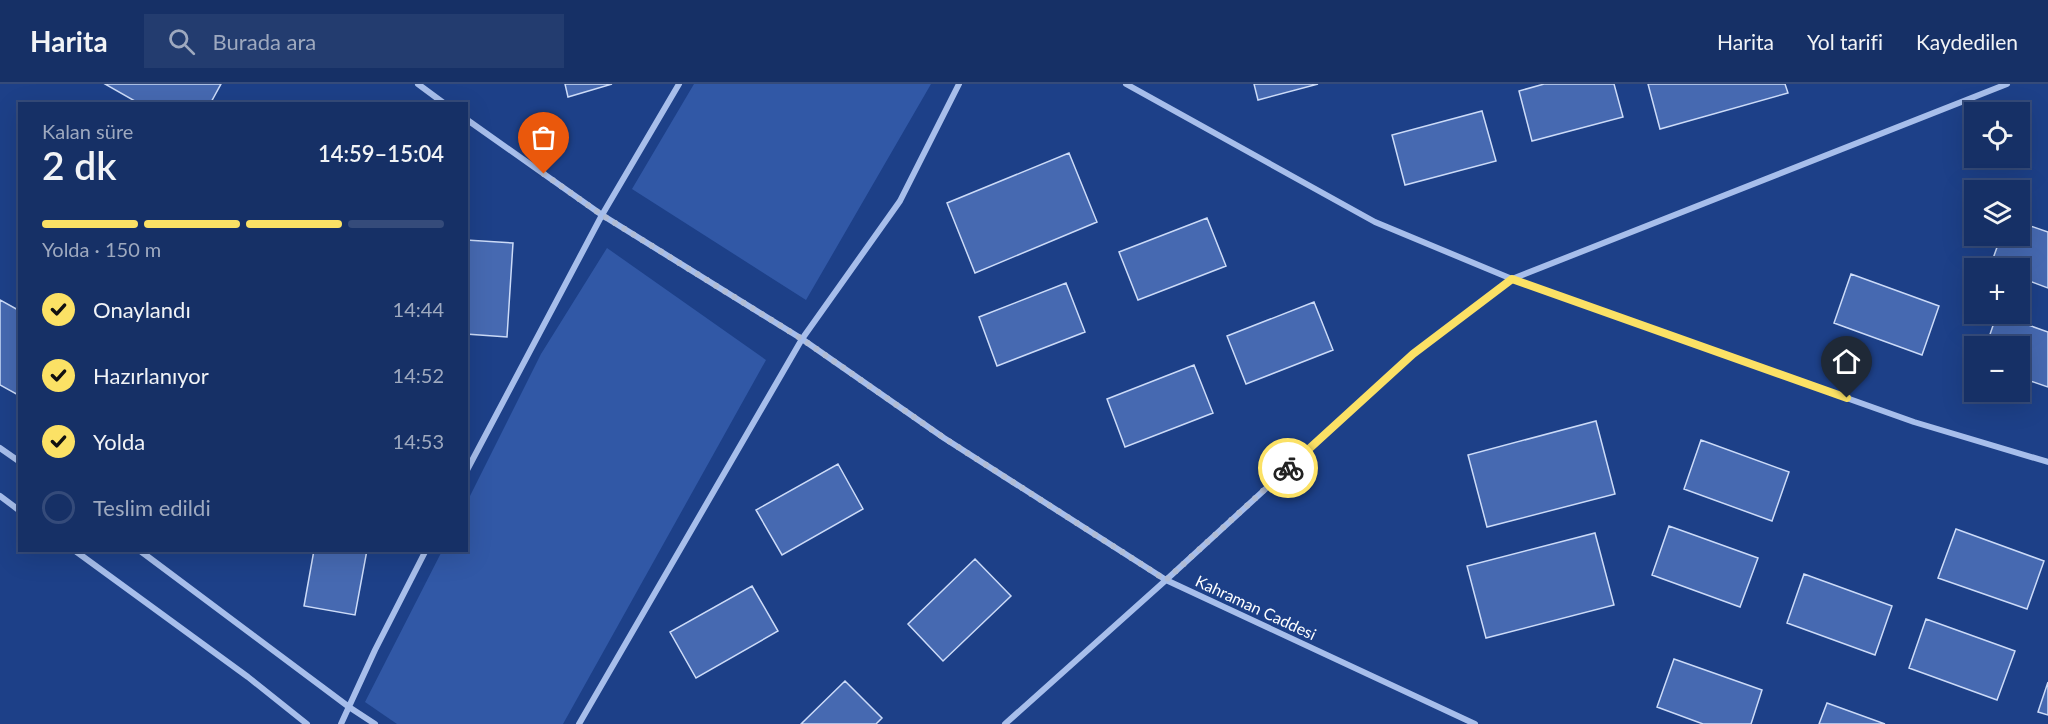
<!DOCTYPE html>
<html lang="tr">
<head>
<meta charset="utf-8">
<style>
  body { margin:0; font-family:Lato,sans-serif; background:#233c6f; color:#f1f3f6; height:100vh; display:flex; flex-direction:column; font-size:22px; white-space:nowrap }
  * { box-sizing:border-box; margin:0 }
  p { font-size:20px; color:#9ea9bf }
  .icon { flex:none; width:33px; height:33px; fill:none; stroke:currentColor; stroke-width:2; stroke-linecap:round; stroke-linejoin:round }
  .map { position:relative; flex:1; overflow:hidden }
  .drawer { position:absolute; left:18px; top:18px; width:450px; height:450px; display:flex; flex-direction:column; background:#163066; border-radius:0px; box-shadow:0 6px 24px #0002,0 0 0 2px #354b7a }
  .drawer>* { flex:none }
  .buttons { position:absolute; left:1964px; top:18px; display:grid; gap:12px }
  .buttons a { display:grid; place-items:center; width:66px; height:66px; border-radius:0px; background:#163066; box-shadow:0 6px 24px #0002,0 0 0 2px #354b7a; font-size:30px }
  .pin { position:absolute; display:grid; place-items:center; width:51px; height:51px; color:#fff; margin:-62px -26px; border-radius:50% 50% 50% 0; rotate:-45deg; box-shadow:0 0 6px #0007 }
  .pin .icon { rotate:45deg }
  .courier { position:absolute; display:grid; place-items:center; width:60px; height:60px; margin:-30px; border:4px solid #fbe165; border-radius:50%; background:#fff; color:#222; box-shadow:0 2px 8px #0007 }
  .overview em { font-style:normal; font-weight:600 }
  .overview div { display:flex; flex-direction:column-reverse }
  .overview { display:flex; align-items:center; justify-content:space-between; height:102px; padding:0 24px }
  h1 { font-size:39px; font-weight:600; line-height:45px }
  .bar { display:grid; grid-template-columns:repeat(4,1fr); gap:9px 6px; align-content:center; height:72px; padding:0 24px }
  .bar i { height:8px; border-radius:4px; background:#354b7a }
  .bar .active { background:#fbe165 }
  .bar p { grid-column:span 4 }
  ol { padding:0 24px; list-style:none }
  li { display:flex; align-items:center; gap:18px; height:66px }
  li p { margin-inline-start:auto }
  li .icon { padding:6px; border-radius:50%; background:#fbe165; color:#111; stroke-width:4 }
  li:last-child { color:#9ea9bf }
  li i { width:33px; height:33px; border:3px solid #354b7a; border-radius:50% }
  header { display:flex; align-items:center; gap:36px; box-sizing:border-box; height:84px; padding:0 30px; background:#163066; border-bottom:2px solid #354b7a }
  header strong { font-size:28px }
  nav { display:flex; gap:33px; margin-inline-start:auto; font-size:21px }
  .search { width:420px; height:54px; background:#233c6f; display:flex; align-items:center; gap:15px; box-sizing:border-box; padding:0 21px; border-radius:0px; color:#9ea9bf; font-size:22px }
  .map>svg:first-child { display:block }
</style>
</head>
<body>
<header>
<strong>Harita</strong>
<div class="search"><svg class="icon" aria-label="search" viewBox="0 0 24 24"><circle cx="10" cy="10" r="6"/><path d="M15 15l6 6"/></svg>Burada ara</div>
<nav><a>Harita</a><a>Yol tarifi</a><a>Kaydedilen</a></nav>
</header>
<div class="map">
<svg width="2048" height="640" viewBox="0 0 2048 640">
  <rect width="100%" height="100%" fill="#1d4088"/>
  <path fill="#3158a6" d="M694 0H931L806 216 632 105Z
    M607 164 766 276 563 640H397L365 618 442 467 466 466 467 418 541 270Z"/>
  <path fill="#4669b1" stroke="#ccdbf8" stroke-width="1.5" d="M105 0H221L210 20H140Z
    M565 0H612L568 13Z
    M1254 0H1318L1258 16Z
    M1544 0H1614L1623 33 1532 57 1519 7Z
    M1648 0H1785L1788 9 1660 45Z
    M1482 27 1496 77 1405 101 1392 51Z
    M1069 69 1097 138 975 189 947 119Z
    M1207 134 1226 182 1138 216 1119 168Z
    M2019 138 2048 148V204L2019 193V184L1990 183 2001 152H2019Z
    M466 156 513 159 507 253 466 250Z
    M1851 190 1939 222 1922 271 1834 239Z
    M1066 199 1085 248 997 282 979 233Z
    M0 216 20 227V312L0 301Z
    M1314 218 1333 266 1246 300 1227 252Z
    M1997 230 2048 248V303L2019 293V262H1986Z
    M1194 281 1213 329 1125 363 1107 315Z
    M1596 337 1615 410 1487 443 1468 371Z
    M1701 356 1789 388 1772 437 1684 405Z
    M838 380 863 425 782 471 756 426Z
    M1669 442 1758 474 1740 523 1652 491Z
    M1956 445 2044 477 2027 525 1938 494Z
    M1595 449 1614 521 1486 554 1467 482Z
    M314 466H367L355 531 304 522Z
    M975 475 1011 512 943 577 908 540Z
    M1804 490 1892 522 1875 571 1787 539Z
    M752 502 778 547 696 594 670 548Z
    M1926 535 2015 567 1997 616 1909 584Z
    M1674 575 1762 606 1751 640H1703L1657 623Z
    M845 597 882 634 876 640H801Z
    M2048 598V631L2038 628Z
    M1827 619 1885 640H1819Z"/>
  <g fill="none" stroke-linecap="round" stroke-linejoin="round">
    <path stroke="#a7beeb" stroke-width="6" d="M418 0 445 20
      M1126 0 1375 138 1512 195 1914 338 2048 378
      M466 35 602 131 802 255 944 354 1166 496 1475 640
      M0 364 20 378
      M466 388 602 131 679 0
      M0 412 20 427
      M74 466 248 593 307 640
      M139 466 349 623 375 640
      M341 640 375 566 426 466
      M579 640 802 255 900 117 959 0
      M1005 640 1166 496 1413 270 1512 195 2007 0"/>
  </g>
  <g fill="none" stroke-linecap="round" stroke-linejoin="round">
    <path stroke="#b0bcd5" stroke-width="6" stroke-dasharray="0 10.8" d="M544 90 602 131 802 255 944 354 1166 496 1288 384"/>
    <path stroke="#fbe165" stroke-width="8" d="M1288 384 1413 270 1512 195 1847 314"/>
  </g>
  <g text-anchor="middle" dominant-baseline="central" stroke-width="5" stroke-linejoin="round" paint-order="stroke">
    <g font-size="16" fill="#fff" stroke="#1d4088">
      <text transform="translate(1256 523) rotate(25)">Kahraman Caddesi</text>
    </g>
  </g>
</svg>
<div class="buttons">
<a><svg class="icon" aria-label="locate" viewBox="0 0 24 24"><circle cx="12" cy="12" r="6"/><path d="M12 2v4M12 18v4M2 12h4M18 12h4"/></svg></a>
<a><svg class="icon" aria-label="layers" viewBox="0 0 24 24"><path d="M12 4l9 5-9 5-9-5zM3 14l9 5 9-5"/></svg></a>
<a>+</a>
<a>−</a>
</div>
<div class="pin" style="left:544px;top:90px;background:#ea580c"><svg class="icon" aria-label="bag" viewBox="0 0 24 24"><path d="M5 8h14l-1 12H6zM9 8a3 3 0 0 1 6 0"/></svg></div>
<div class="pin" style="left:1847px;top:314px;background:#1f2937"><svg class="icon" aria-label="home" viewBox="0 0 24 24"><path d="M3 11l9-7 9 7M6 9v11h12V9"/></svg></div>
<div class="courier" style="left:1288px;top:384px"><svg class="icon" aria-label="bike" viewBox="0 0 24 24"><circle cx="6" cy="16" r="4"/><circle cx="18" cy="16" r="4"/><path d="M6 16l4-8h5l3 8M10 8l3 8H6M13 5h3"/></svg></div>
<section class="drawer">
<div class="overview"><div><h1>2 dk</h1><p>Kalan süre</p></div><em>14:59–15:04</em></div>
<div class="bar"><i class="active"></i><i class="active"></i><i class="active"></i><i></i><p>Yolda · 150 m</p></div>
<ol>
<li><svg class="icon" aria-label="check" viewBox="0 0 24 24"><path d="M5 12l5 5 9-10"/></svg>Onaylandı<p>14:44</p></li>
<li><svg class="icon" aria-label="check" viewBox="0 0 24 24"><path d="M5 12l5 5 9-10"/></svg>Hazırlanıyor<p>14:52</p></li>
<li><svg class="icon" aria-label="check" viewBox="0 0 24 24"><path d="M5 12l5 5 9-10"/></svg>Yolda<p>14:53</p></li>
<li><i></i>Teslim edildi</li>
</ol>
</section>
</div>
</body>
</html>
